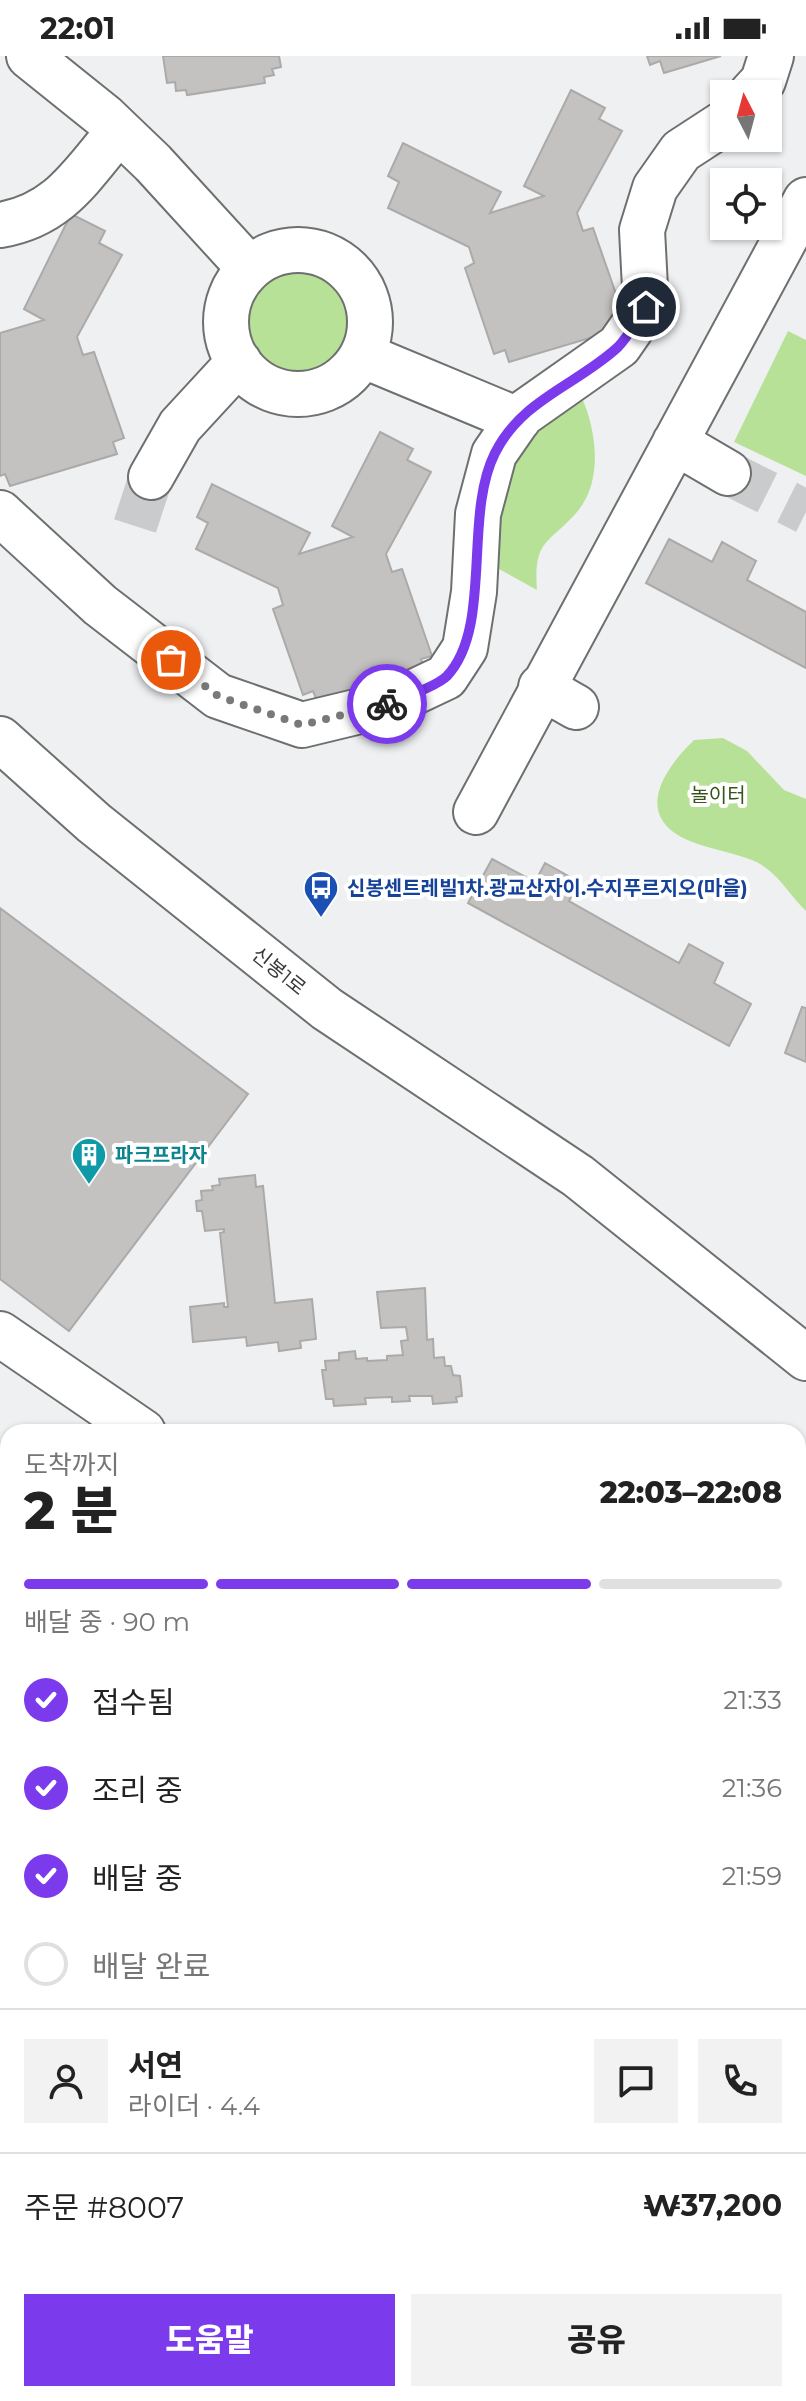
<!DOCTYPE html>
<html lang="ko">
<head>
<meta charset="utf-8">
<style>
  body { margin:0; font-family:Montserrat,"Noto Sans KR",sans-serif; background:#f2f2f2; color:#222; height:100vh; display:flex; flex-direction:column; font-size:30px; white-space:nowrap }
  * { box-sizing:border-box; margin:0 }
  p { font-size:26px; color:#767676 }
  .icon { flex:none; width:44px; height:44px; fill:none; stroke:currentColor; stroke-width:2; stroke-linecap:round; stroke-linejoin:round }
  .map { position:relative; flex:1; overflow:hidden }
  .drawer { position:absolute; left:0px; top:1368px; width:806px; height:978px; display:flex; flex-direction:column; background:#fff; border-radius:24px 24px 0 0; box-shadow:0 2px 6px #0004 }
  .drawer>* { flex:none }
  .needle { width:52px; rotate:354deg }
  .buttons { position:absolute; left:710px; top:24px; display:grid; gap:16px }
  .buttons a { display:grid; place-items:center; width:72px; height:72px; border-radius:0px; background:#fff; box-shadow:0 2px 6px #0004; font-size:40px }
  .pin { position:absolute; display:grid; place-items:center; width:68px; height:68px; color:#fff; margin:-34px; border:4px solid #fff; border-radius:50%; box-shadow:0 2px 8px #0007 }
  .courier { position:absolute; display:grid; place-items:center; width:80px; height:80px; margin:-40px; border:6px solid #7c3aed; border-radius:50%; background:#fff; color:#222; box-shadow:0 2px 10px #0007 }
  .headline em { font-style:normal; font-weight:800 }
  .headline div { display:flex; flex-direction:column-reverse }
  .headline { display:flex; align-items:center; justify-content:space-between; height:136px; padding:0 24px }
  h1 { font-size:52px; font-weight:800; line-height:60px }
  .bar { display:grid; grid-template-columns:repeat(4,1fr); gap:12px 8px; align-content:center; height:96px; padding:0 24px }
  .bar i { height:10px; border-radius:6px; background:#e0e0e0 }
  .bar .active { background:#7c3aed }
  .bar p { grid-column:span 4 }
  .line { display:flex; align-items:center; gap:20px; padding:0 24px; border-top:2px solid #e0e0e0 }
  .line div { flex:1 }
  .round { display:grid; place-items:center; flex:none; width:84px; height:84px; border-radius:0px; background:#f2f2f2 }
  ol { padding:0 24px; list-style:none }
  li { display:flex; align-items:center; gap:24px; height:88px }
  li p { margin-inline-start:auto }
  li .icon { padding:8px; border-radius:50%; background:#7c3aed; color:#fff; stroke-width:4 }
  li:last-child { color:#767676 }
  li i { width:44px; height:44px; border:4px solid #e0e0e0; border-radius:50% }
  .action { display:flex; gap:16px; margin-top:auto; padding:16px 24px }
  .action a { flex:1; height:92px; border-radius:0px; background:#7c3aed; color:#fff; font-size:32px; font-weight:800; line-height:92px; text-align:center }
  .action a+a { background:#f2f2f2; color:#222 }
  .status { display:flex; justify-content:space-between; align-items:center; height:56px; padding:0 40px; background:#fff; direction:ltr }
  .status svg { height:22px; fill:currentColor }
  .map>svg:first-child { display:block }
</style>
</head>
<body>
<div class="status"><b>22:01</b><svg viewBox="0 0 49 12"><path d="M0 12V9h3v3zM5 12V6h3v6zM10 12V3h3v9zM15 12V0h3v12zM26 1h20v11H26zM47 4h2v5h-2z"/></svg></div>
<div class="map">
<svg width="806" height="2345" viewBox="0 0 806 2345">
  <rect width="100%" height="100%" fill="#eff0f1"/>
  <path fill="#b8e198" d="M230 267a68 68 0 1 1 136 0a68 68 0 1 1-136 0Z
    M788 275 806 284V420L734 386Z
    M582 342C597 376 603 426 577 456 549 488 533 483 537 534L490 508 496 450 515 403 551 362Z
    M723 682 747 695 784 734 806 743V855C787 837 778 815 752 804 729 795 702 792 681 781 634 755 667 710 694 684Z
    M8 1935V2075L0 2076V1936Z
    M806 2301V2345H780L784 2338H798V2314Z
    M0 2330 8 2333V2338H21L39 2345H0Z
    M146 2338H517L513 2345H141Z"/>
  <path fill="#4adffa" stroke="#45adc0" stroke-width="2" d="M0 1450 8 1457V1494L0 1489Z"/>
  <path fill="#eff0f1" d="M803 1927 806 1928V1991L798 1988V1936Z"/>
  <path fill="#c3c2c1" stroke="#abaaa9" stroke-width="2" d="M163 0H279L281 11 272 13 274 19 264 21 265 27 187 39 186 34 176 35 175 26 167 27Z
    M647 0H721L664 17 660 5 650 9Z
    M571 34 605 52 599 63 622 75 577 157 583 175 593 172 623 258 617 274 509 306 505 294 494 298 465 212 474 207 469 191 388 152 399 126 388 120 403 87 501 136 490 157 544 140 524 130Z
    M71 158 105 175 99 187 122 199 77 281 83 299 94 296 124 382 113 386 117 398 10 430 5 418 0 420V277L44 264 24 253Z
    M380 376 413 393 407 404 431 416 386 498 392 516 402 513 432 600 421 603 425 615 318 647 313 635 303 639 273 553 283 549 278 532 196 493 208 467 197 461 212 428 310 477 299 498 353 481 332 470Z
    M669 483 712 506 722 486 756 505 747 524 806 556V612L646 527Z
    M492 803 535 826 545 807 579 826 569 845 679 907 689 888 723 907 714 927 751 948 729 990 468 847Z
    M0 852 248 1038 69 1275 0 1223Z
    M802 951 806 952V1006L785 997Z
    M255 1119 256 1131 263 1130 275 1247 312 1243 316 1283 300 1285 301 1292 279 1295 278 1286 247 1290 246 1281 193 1286 190 1251 224 1247V1251H228L220 1177 224 1176V1173L205 1175 202 1155H197L196 1145 202 1144 201 1135 213 1134 212 1130 220 1129 219 1123Z
    M425 1232 427 1284 433 1283 434 1302 444 1301 445 1310H451L453 1319 460 1320 462 1340 456 1341 457 1346 433 1348 432 1340H409L410 1345 392 1346V1341L365 1342 366 1348 334 1350 333 1343H326L322 1314H326L325 1305 339 1304V1297L355 1295 356 1303 367 1302V1305L387 1304V1300L403 1299 401 1285 408 1284 406 1271 381 1272 377 1236Z
    M0 1758H8V1832L0 1833Z
    M8 2121V2199H0V2122Z"/>
  <g fill="none" stroke-linecap="round" stroke-linejoin="round">
    <path stroke="#cacbcc" stroke-width="44" stroke-dasharray="44 22" stroke-linecap="butt" d="M728 417 806 456
      M135 470 151 421"/>
    <defs>
      <path id="minor" d="M29 0 105 61 153 107 249 212
        M751 38 763 25 771 0
        M0 169C60 159 82 118 119 75
        M226 266a72 72 0 1 1 144 0a72 72 0 1 1-144 0Z
        M362 299 518 364
        M675 386 728 417
        M151 421 180 370 239 306
        M0 457 100 549 218 640 302 669 389 648 446 621 465 592 474 536 478 458 494 398 521 359 619 290 646 251 642 174 655 132 681 95 724 67
        M541 631 576 651
        M0 683 94 767 327 953 578 1120 806 1302
        M476 756 806 144
        M0 1278 143 1376
        M0 1603 8 1608
        M798 1780 806 1783
        M0 1916H8
        M798 2081 806 2067
        M0 2092 8 2091
        M650 2345 654 2338"/>
    </defs>
    <use href="#minor" stroke="#6e6f6f" stroke-width="48"/>
    <path stroke="#9a9b9c" stroke-width="5" stroke-dasharray="6 4" stroke-linecap="butt" d="M0 1506 8 1511
      M0 1730 8 1736
      M798 2003 806 2007
      M798 2204 806 2191
      M0 2279 8 2282
      M710 2345 715 2338"/>
    <use href="#minor" stroke="#fff" stroke-width="44"/>
  </g>
  <g fill="none" stroke-linecap="round" stroke-linejoin="round">
    <path stroke="#787979" stroke-width="8" stroke-dasharray="0 14.4" d="M171 604 218 640 302 669 387 648"/>
    <path stroke="#7c3aed" stroke-width="10" d="M387 648C401 643 437 630 447 620 493 571 463 460 495 397 522 343 577 329 618 291 629 280 637 263 646 251"/>
  </g>
  <defs>
    <symbol id="bus-pin" viewBox="-11 -11 22 30"><path d="M0 17L-7.5 6A9.5 9.5 0 1 1 7.5 6Z" fill="#1a4fb4" stroke="#fff"/><path d="M-5-6H5V4H4V6H2V4H-2V6H-4V4H-5ZM-3.5-4V0h7V-4ZM-3.5 1.2v1.5H-2V1.2ZM2 1.2v1.5H3.5V1.2Z" fill="#fff"/></symbol>
    <symbol id="building-pin" viewBox="-11 -11 22 30"><path d="M0 17L-7.5 6A9.5 9.5 0 1 1 7.5 6Z" fill="#0f9aa8" stroke="#fff"/><path d="M-4-6H4V6H1V3H-1V6H-4ZM-2.5-4.3h1.7v1.8h-1.7ZM.8-4.3h1.7v1.8H.8ZM-2.5-1h1.7V.8h-1.7ZM.8-1h1.7V.8H.8Z" fill="#fff"/></symbol>
  </defs>
  <g fill-rule="evenodd">
    <use href="#bus-pin" x="301" y="812" width="40" height="54"/>
    <use href="#building-pin" x="69" y="1079" width="40" height="54"/>
  </g>
  <g text-anchor="middle" dominant-baseline="central" stroke-width="8" stroke-linejoin="round" paint-order="stroke">
    <g font-size="20" fill="#375518" stroke="#fff">
      <text x="718" y="739">놀이터</text>
    </g>
    <g font-size="20" font-weight="bold" fill="#164399" stroke="#fff" text-anchor="start">
      <text x="347" y="832">신봉센트레빌1차.광교산자이.수지푸르지오(마을)</text>
    </g>
    <g font-size="20" fill="#383939" stroke="#fff">
      <text transform="translate(279 915) rotate(39)">신봉1로</text>
    </g>
    <g font-size="20" font-weight="bold" fill="#0d838f" stroke="#fff" text-anchor="start">
      <text x="115" y="1099">파크프라자</text>
    </g>
  </g>
</svg>
<div class="buttons">
<a><svg class="needle" viewBox="-14 -14 28 28"><path d="M0-13l5 13h-10z" fill="#e53935"/><path d="M0 13l5-13h-10z" fill="#767676"/></svg></a>
<a><svg class="icon" aria-label="locate" viewBox="0 0 24 24"><circle cx="12" cy="12" r="6"/><path d="M12 2v4M12 18v4M2 12h4M18 12h4"/></svg></a>
</div>
<div class="pin" style="left:171px;top:604px;background:#ea580c"><svg class="icon" aria-label="bag" viewBox="0 0 24 24"><path d="M5 8h14l-1 12H6zM9 8a3 3 0 0 1 6 0"/></svg></div>
<div class="pin" style="left:646px;top:251px;background:#1f2937"><svg class="icon" aria-label="home" viewBox="0 0 24 24"><path d="M3 11l9-7 9 7M6 9v11h12V9"/></svg></div>
<div class="courier" style="left:387px;top:648px"><svg class="icon" aria-label="bike" viewBox="0 0 24 24"><circle cx="6" cy="16" r="4"/><circle cx="18" cy="16" r="4"/><path d="M6 16l4-8h5l3 8M10 8l3 8H6M13 5h3"/></svg></div>
<section class="drawer">
<div class="headline"><div><h1>2 분</h1><p>도착까지</p></div><em>22:03–22:08</em></div>
<div class="bar"><i class="active"></i><i class="active"></i><i class="active"></i><i></i><p>배달 중 · 90 m</p></div>
<ol>
<li><svg class="icon" aria-label="check" viewBox="0 0 24 24"><path d="M5 12l5 5 9-10"/></svg>접수됨<p>21:33</p></li>
<li><svg class="icon" aria-label="check" viewBox="0 0 24 24"><path d="M5 12l5 5 9-10"/></svg>조리 중<p>21:36</p></li>
<li><svg class="icon" aria-label="check" viewBox="0 0 24 24"><path d="M5 12l5 5 9-10"/></svg>배달 중<p>21:59</p></li>
<li><i></i>배달 완료</li>
</ol>
<div class="line" style="height:144px"><a class="round"><svg class="icon" aria-label="person" viewBox="0 0 24 24"><circle cx="12" cy="8" r="4"/><path d="M4 21q1-7 8-7t8 7"/></svg></a><div><b>서연</b><p>라이더 · 4.4</p></div><a class="round"><svg class="icon" aria-label="chat" viewBox="0 0 24 24"><path d="M4 5h16v11H9l-5 4z"/></svg></a><a class="round"><svg class="icon" aria-label="phone" viewBox="0 0 24 24"><path d="M5 4h4l2 5-3 2q2 4 5 5l2-3 5 2v4C11 20 4 13 5 4z"/></svg></a></div>
<div class="line" style="height:104px"><div>주문 #8007</div><b>₩37,200</b></div>
<div class="action"><a>도움말</a><a>공유</a></div>
</section>
</div>
</body>
</html>
